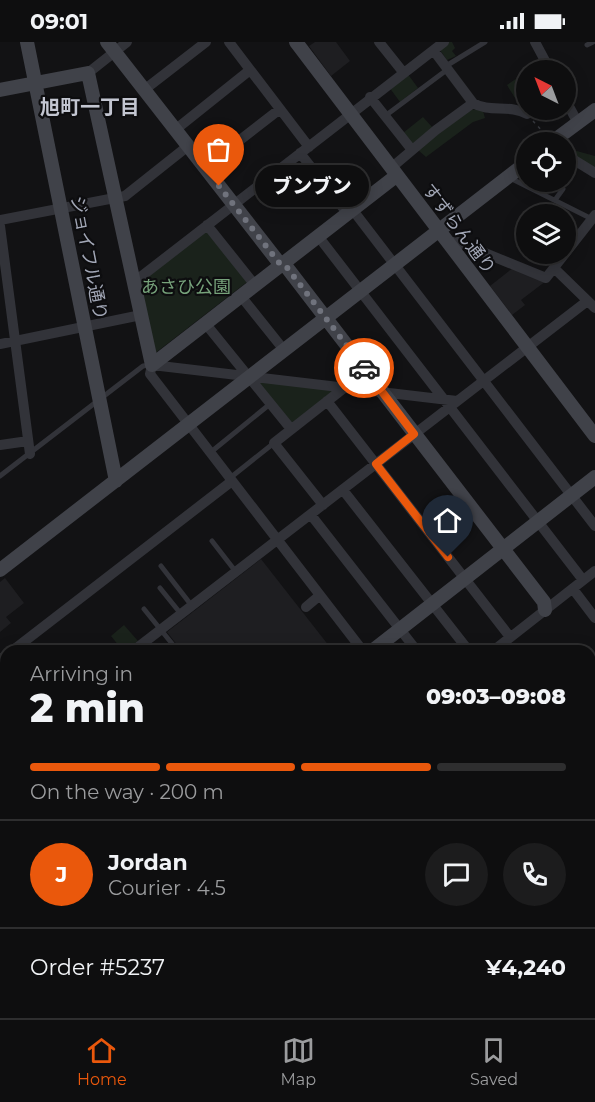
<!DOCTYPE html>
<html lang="en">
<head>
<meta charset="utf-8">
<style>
  body { margin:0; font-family:Montserrat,"Noto Sans JP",sans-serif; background:#1c1c1d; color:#f1f3f6; height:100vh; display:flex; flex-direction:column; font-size:22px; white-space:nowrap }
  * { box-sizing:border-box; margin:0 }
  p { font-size:20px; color:#9b9c9e }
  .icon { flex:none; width:33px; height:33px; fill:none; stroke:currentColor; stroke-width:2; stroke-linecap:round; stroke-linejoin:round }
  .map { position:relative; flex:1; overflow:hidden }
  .sheet { position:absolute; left:0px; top:603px; width:596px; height:374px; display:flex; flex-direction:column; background:#0e0e0f; border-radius:18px 18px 0 0; box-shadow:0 3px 15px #0003,0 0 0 2px #2e2e2f }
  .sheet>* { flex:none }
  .needle { width:39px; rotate:318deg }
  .controls { position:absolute; left:516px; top:18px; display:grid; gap:12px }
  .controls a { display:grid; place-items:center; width:60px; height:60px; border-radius:50%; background:#0e0e0f; box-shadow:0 3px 15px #0003,0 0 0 2px #2e2e2f; font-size:30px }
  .pin { position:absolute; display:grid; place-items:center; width:51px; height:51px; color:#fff; margin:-62px -26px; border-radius:50% 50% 50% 0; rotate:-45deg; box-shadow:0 0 6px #0007 }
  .pin .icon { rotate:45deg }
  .courier { position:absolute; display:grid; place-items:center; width:60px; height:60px; margin:-30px; border:4px solid #ea580c; border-radius:50%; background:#fff; color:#222; box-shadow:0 2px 8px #0007 }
  .bubble { position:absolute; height:42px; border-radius:21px; background:#0e0e0f; box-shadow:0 3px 15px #0003,0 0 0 2px #2e2e2f; font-size:20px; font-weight:800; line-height:42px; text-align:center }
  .head em { font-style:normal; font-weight:800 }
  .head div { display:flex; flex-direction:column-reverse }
  .head { display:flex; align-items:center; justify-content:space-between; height:102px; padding:0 30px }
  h1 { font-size:39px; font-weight:800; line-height:45px }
  .bar { display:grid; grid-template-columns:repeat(4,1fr); gap:9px 6px; align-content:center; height:72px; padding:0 30px }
  .bar i { height:8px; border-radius:4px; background:#2e2e2f }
  .bar .current { background:#ea580c }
  .bar p { grid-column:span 4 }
  .line { display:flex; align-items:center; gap:15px; padding:0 30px; border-top:2px solid #2e2e2f }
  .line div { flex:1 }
  .round { display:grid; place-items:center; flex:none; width:63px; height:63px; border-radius:32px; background:#1c1c1d }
  .status { display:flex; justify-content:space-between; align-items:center; height:42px; padding:0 30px; background:#0e0e0f; direction:ltr }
  .status svg { height:16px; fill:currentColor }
  .tab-bar { display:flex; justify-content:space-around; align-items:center; height:84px; border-top:2px solid #2e2e2f; background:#0e0e0f; font-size:16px; color:#9b9c9e }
  .tab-bar a { display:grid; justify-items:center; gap:3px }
  .tab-bar .current { color:#ea580c }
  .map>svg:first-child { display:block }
</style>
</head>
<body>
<div class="status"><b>09:01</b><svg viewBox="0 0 49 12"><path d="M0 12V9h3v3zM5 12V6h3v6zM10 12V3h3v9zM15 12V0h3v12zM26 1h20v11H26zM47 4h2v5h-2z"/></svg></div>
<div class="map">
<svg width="595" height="976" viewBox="0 0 595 976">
  <rect width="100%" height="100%" fill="#121214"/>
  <path fill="#1e1e21" d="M315 0H336L350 19 331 34 309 4Z
    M514 225 546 239 521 258 525 263 512 273 490 244Z
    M261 517 333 609H182L167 590Z
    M5 536 24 561 6 575 11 581 0 590V540Z
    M590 635 595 642V714L590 717Z
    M595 754V812L592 815 590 759Z
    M590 943 595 950V976H357L353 971 590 970Z"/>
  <path fill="#1a221b" d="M445 0H452L455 6 452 9 456 14 447 18 440 8Z
    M526 30V48L515 56 507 43Z
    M407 31 418 46 400 60 389 45Z
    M477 67 483 69 485 76 473 80 426 115 418 108 469 68Z
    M423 75 433 86 412 102 403 91Z
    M561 100H566L573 108 595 114V131L566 112V100Z
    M207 188 247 240 154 312 140 239Z
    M260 339 337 347 294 383 257 341Z
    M124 583 138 599 123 609 111 594Z
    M590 947 595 954V976H544L551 971 590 970Z"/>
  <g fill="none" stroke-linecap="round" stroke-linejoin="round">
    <path stroke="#383a40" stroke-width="1.5" stroke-dasharray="3 4.5" stroke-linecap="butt" d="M533 79 544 91
      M0 804 6 799"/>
    <path stroke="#323339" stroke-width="5" d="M587 3 593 0
      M446 24 485 0
      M385 74 448 27
      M510 136 592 177
      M555 158 563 147
      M211 410 270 362
      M0 434 143 324 150 323
      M230 436 274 401
      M212 499 236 530
      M161 524 192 564
      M160 546 181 572
      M144 567 178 609"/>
    <path stroke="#323339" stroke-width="10" d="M229 0 309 105
      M379 0 403 30
      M535 0 550 28
      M434 9 473 61
      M88 31 127 0
      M144 48 206 0
      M370 55 412 108
      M566 59 578 81
      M175 88 250 28
      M300 111 347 171
      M566 113 595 131
      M204 126 280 67
      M391 126 436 88 473 61C489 71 510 62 527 72L534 68
      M352 167 595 484
      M0 178 125 154 188 104
      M207 183 254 242
      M0 184 30 412
      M318 194 583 538
      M447 200H458L546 236 595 173
      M555 227 595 266
      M134 240 444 0
      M240 253 284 308
      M205 281 291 387
      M0 302 141 273
      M327 359 510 595
      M0 403 28 399
      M343 448 469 609
      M323 463 274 401 344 346
      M311 473 417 609
      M573 547 595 576
      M306 565 319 554
      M12 609 232 439
      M133 609 586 260
      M363 609 150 332 152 323 457 359
      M493 609 595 529
      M0 618 6 613
      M590 628 595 623
      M0 712 6 707
      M0 895 6 891
      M590 914 595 909
      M590 932 595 940
      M73 970 78 976
      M199 970 203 976
      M25 976 32 970
      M96 976 104 970
      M164 976 171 970"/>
    <path stroke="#404249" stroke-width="14" d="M27 0 116 439
      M107 0 280 222 285 223 544 560 545 568
      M296 0 595 394
      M0 48 88 31 152 323 396 134
      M552 100 595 68
      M0 528 526 121
      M372 609 595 435
      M0 653 6 661
      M590 723 595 720
      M242 970 247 976
      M344 970 348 976"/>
  </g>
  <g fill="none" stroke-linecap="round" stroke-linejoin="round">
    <path stroke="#70737d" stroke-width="6" stroke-dasharray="0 10.8" d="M219 144 280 222 285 223 364 326"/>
    <path stroke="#ea580c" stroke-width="8" d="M364 326 414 392 376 422 448 515"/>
  </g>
  <g text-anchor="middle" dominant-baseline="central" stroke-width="4.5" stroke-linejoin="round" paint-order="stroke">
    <g font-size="18" fill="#a2a7b6" stroke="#0d0d0f">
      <text transform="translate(459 187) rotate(53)">すずらん通り</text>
      <text transform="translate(89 216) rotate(79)">ジョイフル通り</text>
    </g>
    <g font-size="18" fill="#77a37b" stroke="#0d0d0f">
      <text x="186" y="245">あさひ公園</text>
    </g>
    <g font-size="20" font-weight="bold" fill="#c3c6d1" stroke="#0d0d0f">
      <text x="90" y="65">旭町一丁目</text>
    </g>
  </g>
</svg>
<div class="controls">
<a><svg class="needle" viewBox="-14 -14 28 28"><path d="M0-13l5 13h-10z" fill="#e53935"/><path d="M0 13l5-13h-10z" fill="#9b9c9e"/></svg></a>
<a><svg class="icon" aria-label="locate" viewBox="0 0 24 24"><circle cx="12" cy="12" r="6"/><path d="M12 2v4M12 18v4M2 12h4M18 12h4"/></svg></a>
<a><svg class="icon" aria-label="layers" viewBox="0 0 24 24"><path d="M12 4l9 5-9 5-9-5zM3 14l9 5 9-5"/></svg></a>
</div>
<div class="pin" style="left:219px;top:144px;background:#ea580c"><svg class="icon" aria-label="bag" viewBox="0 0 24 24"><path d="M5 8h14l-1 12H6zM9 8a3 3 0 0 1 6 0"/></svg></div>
<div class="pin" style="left:448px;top:515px;background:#1f2937"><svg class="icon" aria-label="home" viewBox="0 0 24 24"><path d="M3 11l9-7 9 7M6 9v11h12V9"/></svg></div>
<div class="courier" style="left:364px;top:326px"><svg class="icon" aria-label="car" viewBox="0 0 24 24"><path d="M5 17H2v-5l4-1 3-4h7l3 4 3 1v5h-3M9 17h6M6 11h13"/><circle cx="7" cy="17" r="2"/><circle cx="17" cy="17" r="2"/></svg></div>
<div class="bubble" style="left:255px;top:123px;width:114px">ブンブン</div>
<section class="sheet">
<div class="head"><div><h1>2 min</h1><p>Arriving in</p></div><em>09:03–09:08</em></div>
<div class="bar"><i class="current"></i><i class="current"></i><i class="current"></i><i></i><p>On the way · 200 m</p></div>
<div class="line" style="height:108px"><b class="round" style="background:#ea580c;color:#fff">J</b><div><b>Jordan</b><p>Courier · 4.5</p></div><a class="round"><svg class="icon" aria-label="chat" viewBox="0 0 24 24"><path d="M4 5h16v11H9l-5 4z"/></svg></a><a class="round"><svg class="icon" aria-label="phone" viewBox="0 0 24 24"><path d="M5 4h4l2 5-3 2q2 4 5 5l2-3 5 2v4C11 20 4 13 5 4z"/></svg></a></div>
<div class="line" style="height:78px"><div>Order #5237</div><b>¥4,240</b></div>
</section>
</div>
<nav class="tab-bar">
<a class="current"><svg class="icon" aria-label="home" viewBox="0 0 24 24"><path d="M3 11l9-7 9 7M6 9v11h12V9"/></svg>Home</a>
<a><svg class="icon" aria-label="map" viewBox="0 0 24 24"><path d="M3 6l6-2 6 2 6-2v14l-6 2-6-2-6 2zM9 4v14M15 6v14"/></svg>Map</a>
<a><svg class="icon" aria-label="saved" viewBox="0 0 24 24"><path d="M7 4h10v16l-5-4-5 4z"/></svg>Saved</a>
</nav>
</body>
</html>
